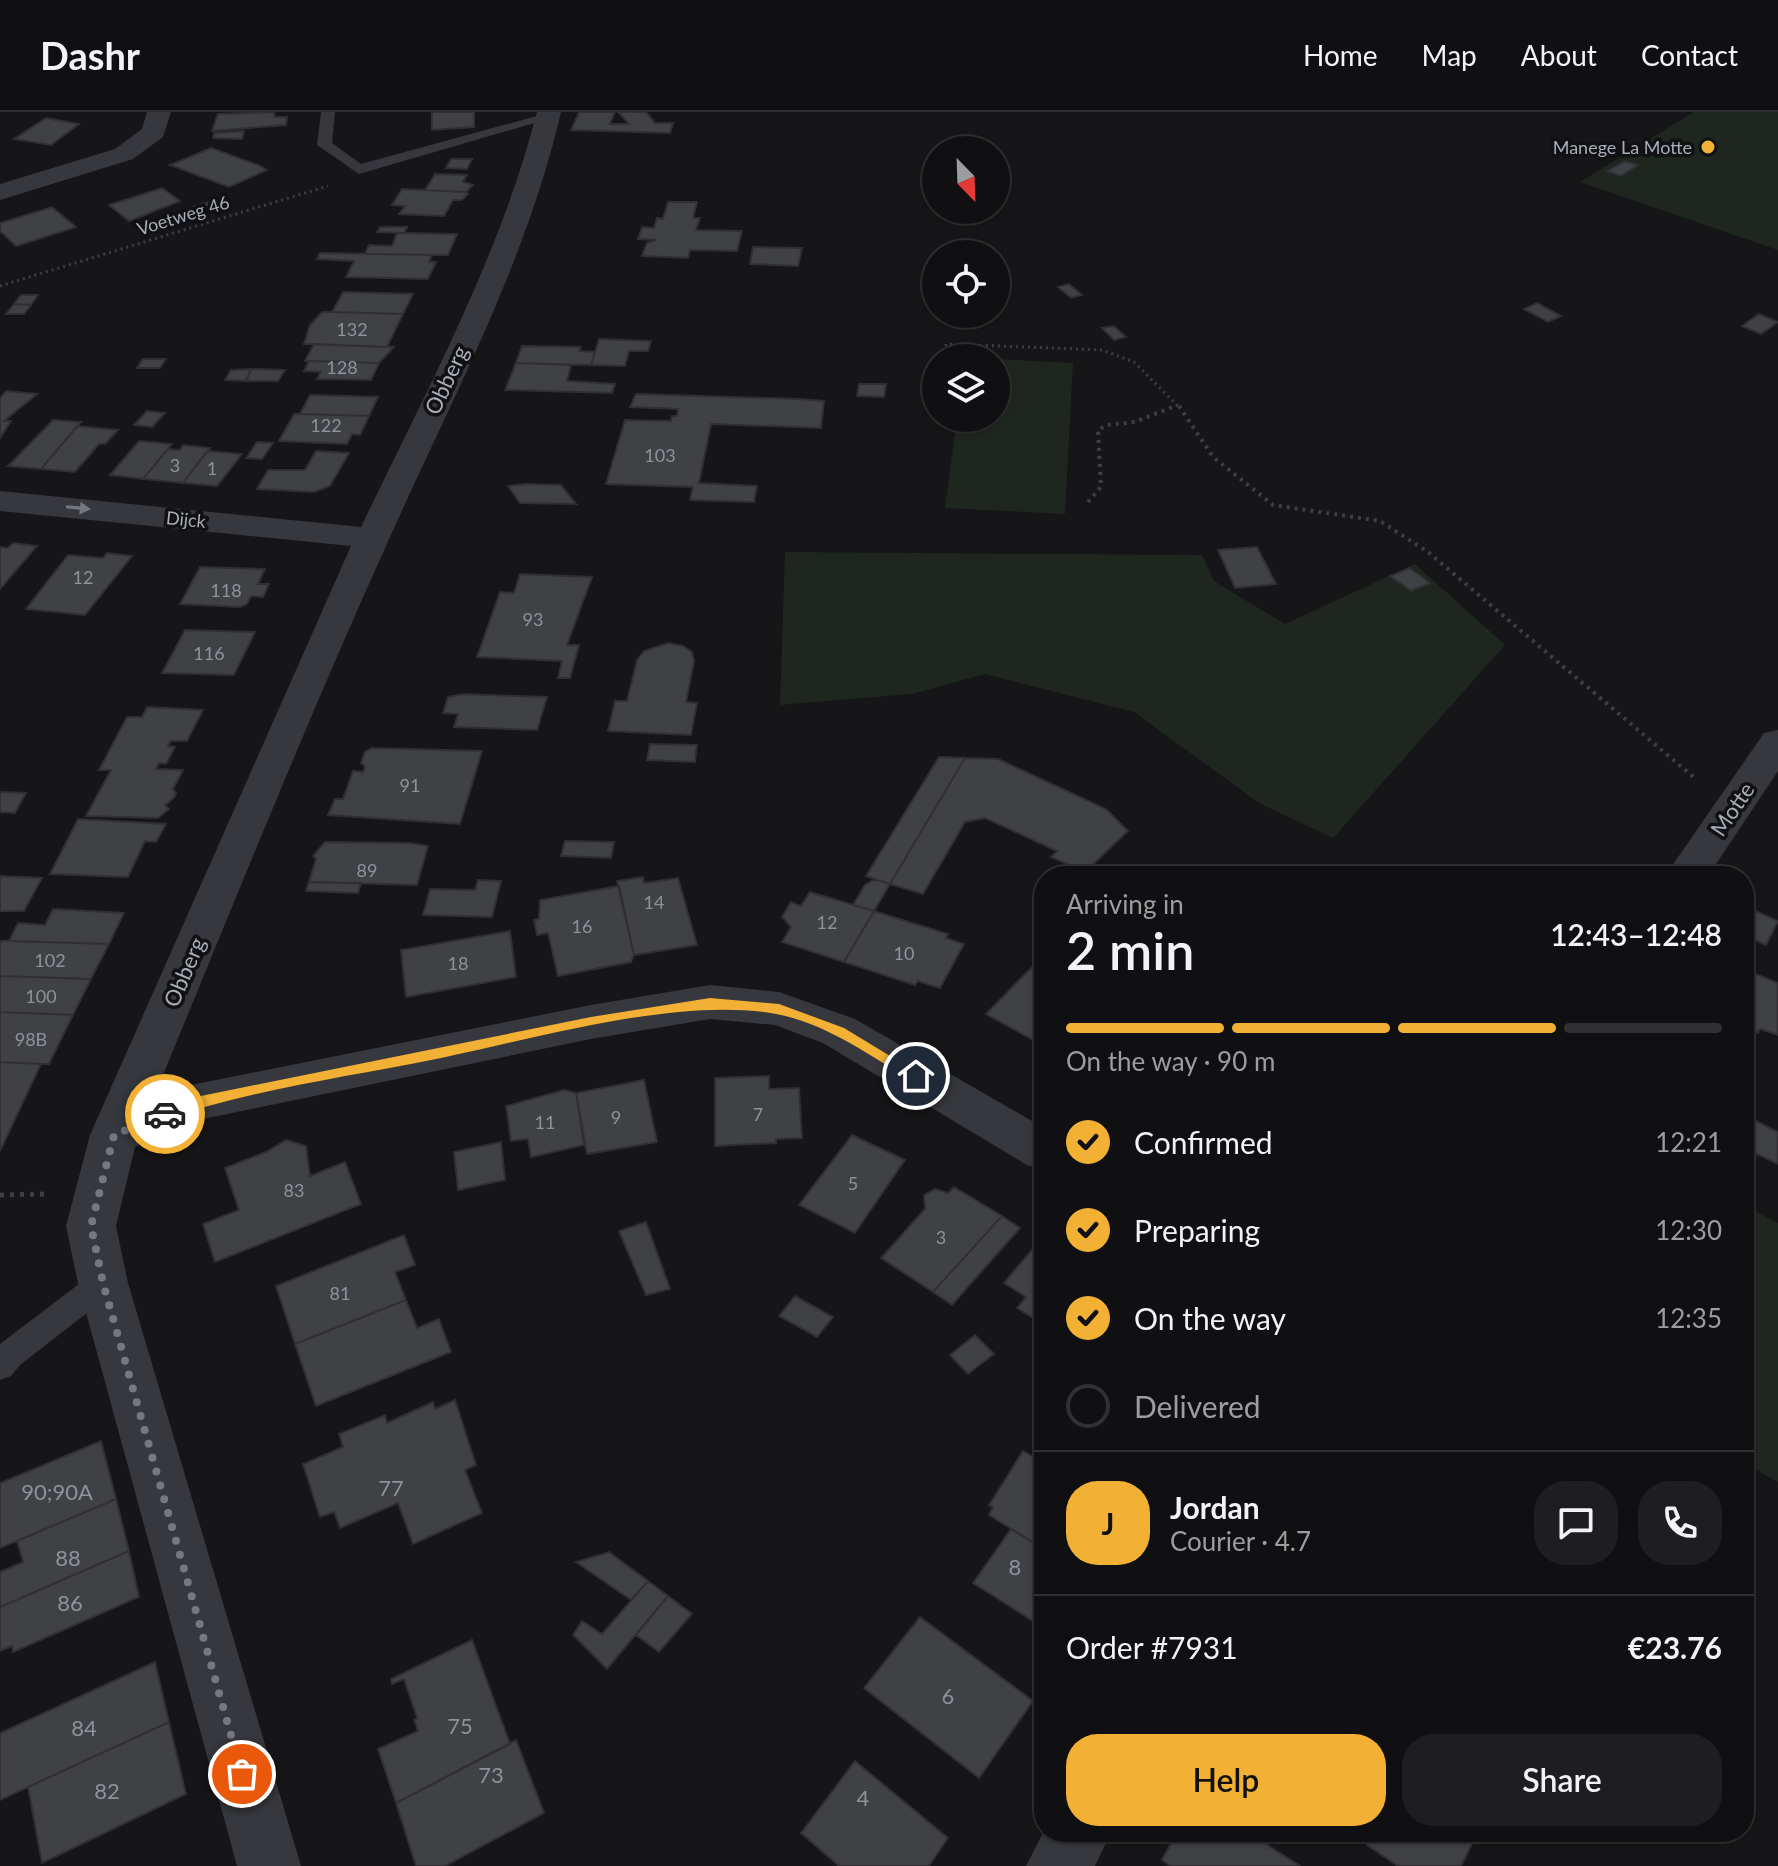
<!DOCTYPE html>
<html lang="en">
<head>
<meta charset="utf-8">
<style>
  body { margin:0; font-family:Lato,sans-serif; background:#1e1e20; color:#f1f3f6; height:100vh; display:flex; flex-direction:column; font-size:30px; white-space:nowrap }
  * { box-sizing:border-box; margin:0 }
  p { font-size:26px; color:#9c9d9f }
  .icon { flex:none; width:44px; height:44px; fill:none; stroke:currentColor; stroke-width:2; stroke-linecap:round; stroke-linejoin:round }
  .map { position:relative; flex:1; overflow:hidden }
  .drawer { position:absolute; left:1034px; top:754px; width:720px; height:976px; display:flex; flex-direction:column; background:#101012; border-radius:32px; box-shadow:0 2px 6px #0004,0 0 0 2px #303032 }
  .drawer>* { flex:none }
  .needle { width:52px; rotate:157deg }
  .buttons { position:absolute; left:922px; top:24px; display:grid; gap:16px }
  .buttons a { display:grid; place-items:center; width:88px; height:88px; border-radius:50%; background:#101012; box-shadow:0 2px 6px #0004,0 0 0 2px #303032; font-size:40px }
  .pin { position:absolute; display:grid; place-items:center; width:68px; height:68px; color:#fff; margin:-34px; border:4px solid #fff; border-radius:50%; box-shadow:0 2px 8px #0007 }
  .courier { position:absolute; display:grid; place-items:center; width:80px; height:80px; margin:-40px; border:6px solid #f2b134; border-radius:50%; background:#fff; color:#222; box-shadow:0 2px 10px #0007 }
  .overview em { font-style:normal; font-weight:600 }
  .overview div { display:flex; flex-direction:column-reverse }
  .overview { display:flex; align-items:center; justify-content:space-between; height:136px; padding:0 32px }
  h1 { font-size:52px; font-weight:600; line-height:60px }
  .bar { display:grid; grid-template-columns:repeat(4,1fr); gap:12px 8px; align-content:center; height:96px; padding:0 32px }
  .bar i { height:10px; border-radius:6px; background:#303032 }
  .bar .on { background:#f2b134 }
  .bar p { grid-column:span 4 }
  .line { display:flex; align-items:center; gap:20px; padding:0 32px; border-top:2px solid #303032 }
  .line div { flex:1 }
  .round { display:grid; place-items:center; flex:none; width:84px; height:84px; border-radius:32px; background:#1e1e20 }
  ol { padding:0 32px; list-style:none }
  li { display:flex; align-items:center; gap:24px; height:88px }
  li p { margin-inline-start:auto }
  li .icon { padding:8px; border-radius:50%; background:#f2b134; color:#111; stroke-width:4 }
  li:last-child { color:#9c9d9f }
  li i { width:44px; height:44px; border:4px solid #303032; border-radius:50% }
  .button { display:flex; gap:16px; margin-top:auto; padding:16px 32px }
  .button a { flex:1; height:92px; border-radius:32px; background:#f2b134; color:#111; font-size:32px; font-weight:600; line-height:92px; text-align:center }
  .button a+a { background:#1e1e20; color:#f1f3f6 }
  header { display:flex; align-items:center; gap:48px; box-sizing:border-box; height:112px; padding:0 40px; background:#101012; border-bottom:2px solid #303032 }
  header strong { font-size:38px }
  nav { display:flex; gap:44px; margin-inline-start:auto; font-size:28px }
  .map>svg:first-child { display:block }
</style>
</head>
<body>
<header>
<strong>Dashr</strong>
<nav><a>Home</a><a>Map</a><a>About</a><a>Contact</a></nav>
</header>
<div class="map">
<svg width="1778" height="1754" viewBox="0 0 1778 1754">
  <rect width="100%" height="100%" fill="#161618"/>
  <path fill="#1e261f" d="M1694 0H1778V138L1580 70Z
    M996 247 1073 251 1065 402 945 396 957 306H996Z
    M785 440 1202 443 1214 469 1285 512 1415 452 1505 533 1333 726 1259 691 1134 600 985 562 912 582 780 593Z
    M1753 1098 1778 1111V1370L1744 1351V1115Z"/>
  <path fill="#404145" stroke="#303034" stroke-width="2" d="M274 0V5H287L286 13 212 19 218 2Z
    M432 0H474V15L432 18Z
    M579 0H615L610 12H629L618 0H646L655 11H673L670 21 571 18Z
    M46 6 79 12 51 33 14 27Z
    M244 19 242 27 213 26 214 21Z
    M211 36 258 53 267 58 229 75 170 53Z
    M451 47H472L467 57 446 56Z
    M1625 49 1638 53 1621 64 1607 59Z
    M435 62 467 63 463 70 473 73 466 80 425 78Z
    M162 76 180 89 129 109 109 93Z
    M402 77 466 80 468 82 462 88H453L444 104 399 102 405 94 392 93Z
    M219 87 224 91 197 100 192 95Z
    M668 90H697L693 106H700L696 118 742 119 737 139 690 138 688 146 642 144 647 131 656 128 638 127 642 115 654 116 657 106 663 107Z
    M52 95 76 115 16 134 0 119V111Z
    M380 115H407L404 121 377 120Z
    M397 121 457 122 448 143 365 142 369 133 392 134Z
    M753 135 802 136 798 154 750 152Z
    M320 141 432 143 429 150H436L428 167 346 165 354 149 317 147Z
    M1069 172 1082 183 1071 186 1058 175Z
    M343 180 413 182 403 202 332 200Z
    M21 183H38L31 193 14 192Z
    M1537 191 1561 204 1548 210 1524 197Z
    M14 192 31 193 24 202H6Z
    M322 200H332L403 202 387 235 304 232 310 213Z
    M1759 202 1778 210 1761 222 1742 214Z
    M1114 214 1126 225 1114 228 1102 216Z
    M599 227 649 229H651L648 239H629L625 254 591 253Z
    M314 232 387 235H394L379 251 305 249Z
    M522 234 581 235 579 239 595 240 591 253 516 251Z
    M143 247H166L160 256H137Z
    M309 249H313L379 251 371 268 317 267 321 260 304 259Z
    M516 251 571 253 567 269 615 272 612 281 505 278Z
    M251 257 246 269 225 268 231 258Z
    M251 257 285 258 278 269H246Z
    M859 272H886L884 285 857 284Z
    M6 279 37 282 4 309H11L0 326V286Z
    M636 282 800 287 824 289 821 316 711 312 699 371 757 374 754 390 690 388 693 375 606 372 625 308 671 309 672 304H677L678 297 630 295Z
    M310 283 378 285 369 304 300 302Z
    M147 299 165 301 152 315 134 313Z
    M294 302H300L369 304 360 323 352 322 347 332 279 329Z
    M53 308 81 310 41 357 8 354Z
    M77 314 118 318 105 332H99L75 360 41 357Z
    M139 329 172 332 143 367 110 363Z
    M257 330 273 331 262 347 246 346Z
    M183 333 210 336 183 371 143 367 168 337 180 338Z
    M207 339 242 342 217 374 183 371Z
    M316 339 349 341 330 374 314 380 257 377 268 358H305Z
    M525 372 561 373 576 392 520 391 508 374Z
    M13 431 37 434 0 477V435L8 436Z
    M1257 435 1276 472 1235 476 1218 438Z
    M107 441 132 444 85 503 26 497 68 443 103 446Z
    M200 455 265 457 258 472H269L263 485 251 484 247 492 240 495 180 492Z
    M1410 456 1430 471 1411 479 1390 464Z
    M520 462 592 465 567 533H579L570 566H558L562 549 477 545 500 480 514 481Z
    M185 518 255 520 234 563 162 561Z
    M668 531 683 534 692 540 694 549 686 590 697 591 691 623 608 619 615 589H627L637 548 644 539Z
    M465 582 487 583 547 585 537 618 454 615 458 602 443 601 448 585Z
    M147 595 203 598 187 629H171L168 634 175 635 166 652 159 651 156 657 183 658 173 677 176 681 174 686 165 693 169 697 158 706 86 704 111 658H99L127 605H142Z
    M650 632 697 633 695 650 647 648Z
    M372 636 482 639 460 712 328 703 335 687H343L353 659 363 660 365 655 361 651 365 640Z
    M939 645 965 646 890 772 866 764Z
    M965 646 998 647 1106 697 1128 719 1085 760 1051 745 1057 739 985 706 965 710 923 782 890 772Z
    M0 680 26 681 15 701 0 700Z
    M78 707 166 712 156 730 145 729 128 765 50 762Z
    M565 729 614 730 611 746 561 744Z
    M325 730 410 731 428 734 417 773 309 770 316 747 313 744Z
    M0 764 42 766 24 799H0Z
    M643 765 644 771 678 766 697 833 634 843 617 769Z
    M875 767 890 772 874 799 853 793 865 773Z
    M478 768 501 769 492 805 423 803 430 777 475 778Z
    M309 770 361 771 358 781 306 779Z
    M619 774 634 843 631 850 558 864 548 821 537 823 534 808 539 807 540 788Z
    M810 780 874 799 844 850 782 830 791 815 782 805 791 790 801 794Z
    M1744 794 1778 809 1766 833 1744 823Z
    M53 797 124 801 109 832 9 829 18 811 45 813Z
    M874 799 948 822 946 826 964 832 940 876 918 869 915 873 844 850Z
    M510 819 516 865 406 885 401 838Z
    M0 829H9L109 832 91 867 0 864Z
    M1042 845 1044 931 1042 933 986 902Z
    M1744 857 1778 871V923L1760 917 1758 921 1751 918 1744 931Z
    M0 864 91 867 73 903 0 900Z
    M0 900 73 903 49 952H41L0 950Z
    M0 950 41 952 0 1039Z
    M769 964V977L799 976 802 1026 776 1027V1031L715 1034V966Z
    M644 968 657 1030 587 1042 576 981Z
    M564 978 576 981 584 1033 531 1045 528 1027 511 1029 506 994Z
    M1744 1003 1778 1020V1052L1757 1042 1747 1062 1744 1060Z
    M852 1023 905 1048 855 1121 799 1093Z
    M286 1028 306 1034 310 1064 345 1050 361 1092 215 1150 203 1112 239 1098 225 1056 266 1040Z
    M501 1030 505 1068 458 1078 454 1040Z
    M954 1075 1002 1104 933 1180 881 1146 925 1097 924 1083 935 1077 948 1081Z
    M1002 1104 1020 1116 952 1193 933 1180Z
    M646 1110 670 1177 646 1183 619 1119Z
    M404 1123 415 1153 395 1160 406 1188 295 1232 276 1174Z
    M1036 1133 1044 1137V1213L1017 1196 1026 1185 1004 1171Z
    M795 1184 833 1205 817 1225 779 1204Z
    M406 1188 417 1216 439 1207 451 1240 316 1294 295 1232Z
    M975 1223 994 1242 968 1262 950 1243Z
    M455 1288 476 1353 465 1358 482 1401 413 1432 398 1391 340 1416 334 1400 320 1405 303 1352 343 1335 339 1322 385 1303 387 1311 433 1290 435 1297Z
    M101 1329 116 1387 0 1436V1371Z
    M1023 1339 1044 1351V1437L989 1403 993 1395 989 1393Z
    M116 1387 129 1439 0 1495V1460L23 1450 17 1429Z
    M1011 1417 1044 1437V1516L973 1471Z
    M129 1439 139 1485 13 1540 12 1534 0 1539V1495Z
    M609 1440 648 1469 631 1488 576 1450Z
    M648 1469 668 1484 607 1557 573 1523 582 1509 602 1522Z
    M668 1484 692 1502 659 1540 636 1523Z
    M920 1505 1033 1589 979 1666 864 1576Z
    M472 1528 510 1632 396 1691 378 1637 418 1619 414 1608 417 1606 404 1567 392 1572 391 1567Z
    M155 1550 169 1610 0 1688V1621Z
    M169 1610 186 1682 42 1751 28 1675Z
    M516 1628 544 1701 445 1754H416L396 1691Z
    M855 1649 948 1726 929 1754H839L801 1721Z
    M1177 1720H1247L1300 1754H1170L1162 1748Z
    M1372 1720H1478L1461 1754H1398L1367 1733Z"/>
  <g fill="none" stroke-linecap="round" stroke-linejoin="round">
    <path stroke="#3d3f44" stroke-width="3" stroke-dasharray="2 4" stroke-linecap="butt" d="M0 174 328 74
      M945 246 946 232 1102 238 1134 250 1180 296
      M1170 296 1178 293"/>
    <path stroke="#3d3f44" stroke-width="4" stroke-dasharray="3 5" stroke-linecap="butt" d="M1179 294 1213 345 1273 393 1380 409 1428 440 1697 668
      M1088 390 1101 375 1098 318 1107 313 1135 310 1175 294"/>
    <path stroke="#3d3f44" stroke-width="5" stroke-dasharray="4 6" stroke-linecap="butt" d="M0 1083 47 1082"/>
    <path fill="#37383d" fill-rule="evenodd" d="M321 0H335L332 31 361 52 548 1 555 5 359 62 317 33Z
      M103 1158 114 1162 118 1171 114 1180 20 1253 11 1264 0 1268V1232L92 1162Z"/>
    <path fill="#37383d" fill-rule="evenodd" d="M147 0H171L163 25 133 47 0 88V72L115 37 142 17Z
      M537 0H561C526 151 453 284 390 425 306 610 231 799 153 987L191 973 591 893 710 873 779 880 855 907 1044 1016V1058L1027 1053 823 931 775 913 710 907 591 927 198 1008 135 1035 116 1114 128 1171 301 1754H237L78 1171 66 1114 90 1023 351 434 0 399V379L361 415C426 279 499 147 537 0Z
      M1778 618V659L1708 764H1665L1764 621Z
      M1044 1719V1720H1111L1095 1754H1026Z"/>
  </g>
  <defs><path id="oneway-solid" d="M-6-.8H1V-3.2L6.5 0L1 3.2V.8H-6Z" transform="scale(2)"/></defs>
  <use fill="#757881" href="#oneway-solid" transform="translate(78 396) rotate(6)"/>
  <path fill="#f2b134" d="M710 886 779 892 844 916 923 964 921 968H911C869 943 825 911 776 902 679 884 534 927 436 947 346 965 252 978 165 1007L158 1002 191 986 591 905Z"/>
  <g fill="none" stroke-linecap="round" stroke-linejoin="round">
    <path stroke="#757880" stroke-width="8" stroke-dasharray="0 14.4" d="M165 1002 114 1023 91 1114 103 1171 242 1662"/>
  </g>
  <circle fill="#f2b134" stroke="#111113" stroke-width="3" cx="1708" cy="35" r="8"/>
  <g text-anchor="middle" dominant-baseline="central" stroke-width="7" stroke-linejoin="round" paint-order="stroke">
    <g font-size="18" fill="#a8adb8" stroke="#111113" text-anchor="end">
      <text x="1692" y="35">Manege La Motte</text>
    </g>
    <g font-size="18" fill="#a8adb8" stroke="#111113">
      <text transform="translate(183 103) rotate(-17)">Voetweg 46</text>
      <text transform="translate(186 407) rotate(6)">Dijck</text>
    </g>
    <g font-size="18" fill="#8e929b">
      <text x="352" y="217">132</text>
      <text x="342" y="255">128</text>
      <text x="326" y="313">122</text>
      <text x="660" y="343">103</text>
      <text x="175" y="353">3</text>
      <text x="212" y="356">1</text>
      <text x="83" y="465">12</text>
      <text x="226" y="478">118</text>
      <text x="533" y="507">93</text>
      <text x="209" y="541">116</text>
      <text x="410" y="673">91</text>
      <text x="367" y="758">89</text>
      <text x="654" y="790">14</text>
      <text x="827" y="810">12</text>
      <text x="582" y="814">16</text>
      <text x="904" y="841">10</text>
      <text x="50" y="848">102</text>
      <text x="458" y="851">18</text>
      <text x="41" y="884">100</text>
      <text x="31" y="927">98B</text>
      <text x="758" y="1002">7</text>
      <text x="616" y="1005">9</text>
      <text x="545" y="1010">11</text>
      <text x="853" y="1071">5</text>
      <text x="294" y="1078">83</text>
      <text x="941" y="1125">3</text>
      <text x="340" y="1181">81</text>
    </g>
    <g font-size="22" fill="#a8adb8" stroke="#111113">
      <text transform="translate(446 268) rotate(-65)">Obberg</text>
      <text transform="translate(1732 697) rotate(-56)">Motte</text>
      <text transform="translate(184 860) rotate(-67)">Obberg</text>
    </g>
    <g font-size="22" fill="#8e929b">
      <text x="391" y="1375">77</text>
      <text x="57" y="1379">90;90A</text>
      <text x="68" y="1445">88</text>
      <text x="1015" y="1454">8</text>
      <text x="70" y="1490">86</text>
      <text x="948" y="1583">6</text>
      <text x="460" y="1613">75</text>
      <text x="84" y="1615">84</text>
      <text x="491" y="1662">73</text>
      <text x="107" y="1678">82</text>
      <text x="863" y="1685">4</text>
    </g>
  </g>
</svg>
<div class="buttons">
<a><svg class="needle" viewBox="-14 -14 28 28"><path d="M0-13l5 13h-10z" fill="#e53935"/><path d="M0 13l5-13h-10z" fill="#9c9d9f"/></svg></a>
<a><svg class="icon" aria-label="locate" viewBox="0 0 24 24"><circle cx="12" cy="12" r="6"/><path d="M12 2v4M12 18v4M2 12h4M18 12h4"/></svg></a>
<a><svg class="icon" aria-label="layers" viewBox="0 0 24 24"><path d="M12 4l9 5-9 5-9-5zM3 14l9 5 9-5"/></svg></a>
</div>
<div class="pin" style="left:242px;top:1662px;background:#ea580c"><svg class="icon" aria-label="bag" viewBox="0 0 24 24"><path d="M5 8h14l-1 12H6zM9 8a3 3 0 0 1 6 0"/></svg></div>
<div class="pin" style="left:916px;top:964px;background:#1f2937"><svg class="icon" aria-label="home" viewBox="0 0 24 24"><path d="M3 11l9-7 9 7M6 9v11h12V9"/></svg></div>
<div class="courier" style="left:165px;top:1002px"><svg class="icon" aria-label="car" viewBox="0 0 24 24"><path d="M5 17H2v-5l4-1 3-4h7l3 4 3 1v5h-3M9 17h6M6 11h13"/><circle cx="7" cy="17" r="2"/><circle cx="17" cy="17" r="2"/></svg></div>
<section class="drawer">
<div class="overview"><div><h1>2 min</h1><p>Arriving in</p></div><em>12:43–12:48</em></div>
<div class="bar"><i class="on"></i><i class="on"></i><i class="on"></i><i></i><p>On the way · 90 m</p></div>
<ol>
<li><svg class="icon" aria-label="check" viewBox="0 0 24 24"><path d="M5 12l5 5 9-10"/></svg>Confirmed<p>12:21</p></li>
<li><svg class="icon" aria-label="check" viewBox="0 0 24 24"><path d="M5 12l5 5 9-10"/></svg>Preparing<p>12:30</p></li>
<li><svg class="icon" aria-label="check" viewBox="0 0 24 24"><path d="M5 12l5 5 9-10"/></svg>On the way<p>12:35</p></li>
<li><i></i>Delivered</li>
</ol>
<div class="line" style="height:144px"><b class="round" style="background:#f2b134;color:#111">J</b><div><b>Jordan</b><p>Courier · 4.7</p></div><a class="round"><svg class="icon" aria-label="chat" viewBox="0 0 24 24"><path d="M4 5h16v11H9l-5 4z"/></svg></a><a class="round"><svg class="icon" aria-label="phone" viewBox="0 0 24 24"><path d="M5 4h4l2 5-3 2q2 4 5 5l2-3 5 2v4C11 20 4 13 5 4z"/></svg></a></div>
<div class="line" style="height:104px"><div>Order #7931</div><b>€23.76</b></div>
<div class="button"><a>Help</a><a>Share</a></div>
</section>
</div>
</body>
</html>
